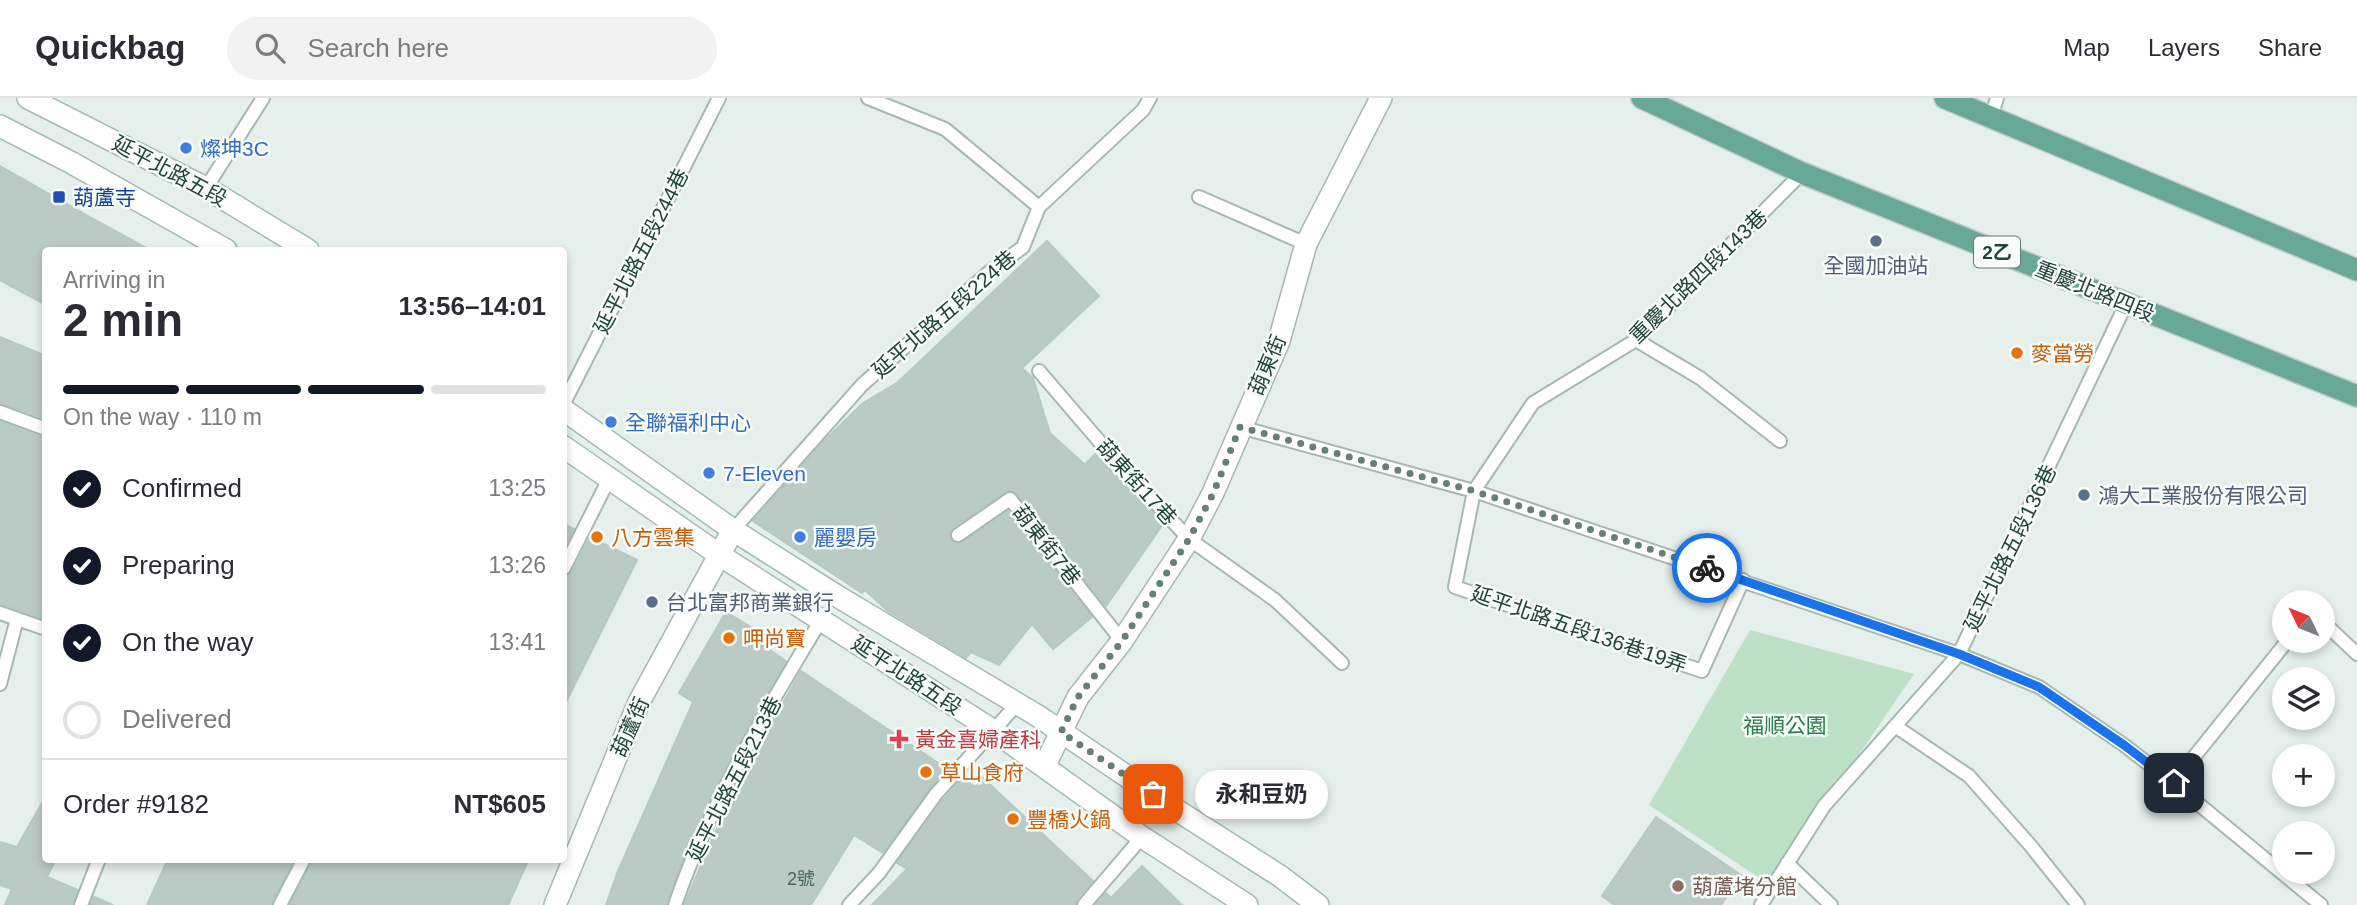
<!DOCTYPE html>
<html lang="en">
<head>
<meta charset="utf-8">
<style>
  body { margin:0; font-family:Arial,"Noto Sans TC",sans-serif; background:#f2f2f3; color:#2b2b33; height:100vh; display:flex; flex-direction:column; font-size:26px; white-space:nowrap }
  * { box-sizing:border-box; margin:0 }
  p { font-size:23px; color:#7c7c81 }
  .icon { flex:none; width:38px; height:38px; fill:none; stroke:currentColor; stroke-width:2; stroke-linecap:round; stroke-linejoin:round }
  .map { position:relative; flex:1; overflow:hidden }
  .details { position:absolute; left:42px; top:149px; width:525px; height:616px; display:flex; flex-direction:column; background:#fff; border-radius:7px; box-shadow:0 4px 10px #0003 }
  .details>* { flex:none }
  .needle { width:46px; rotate:313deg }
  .tools { position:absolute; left:2272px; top:492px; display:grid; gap:14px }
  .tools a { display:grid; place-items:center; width:63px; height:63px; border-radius:50%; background:#fff; box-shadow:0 4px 10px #0003; font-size:35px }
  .pin { position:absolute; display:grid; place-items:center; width:60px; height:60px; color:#fff; margin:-30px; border-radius:14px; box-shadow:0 4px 10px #0006 }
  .courier { position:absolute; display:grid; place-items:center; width:70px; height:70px; margin:-35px; border:5px solid #1a73e8; border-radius:50%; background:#fff; color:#222; box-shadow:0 2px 9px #0007 }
  .bubble { position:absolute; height:49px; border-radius:24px; background:#fff; box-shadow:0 4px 10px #0003; font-size:23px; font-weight:700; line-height:49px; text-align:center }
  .overview em { font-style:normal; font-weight:700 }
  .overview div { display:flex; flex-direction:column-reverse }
  .overview { display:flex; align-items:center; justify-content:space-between; height:119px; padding:0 21px }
  h1 { font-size:46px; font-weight:700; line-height:52px }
  .bar { display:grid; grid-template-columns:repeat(4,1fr); gap:10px 7px; align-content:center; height:84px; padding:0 21px }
  .bar i { height:9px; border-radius:5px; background:#e1e1e2 }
  .bar .selected { background:#111827 }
  .bar p { grid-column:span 4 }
  .line { display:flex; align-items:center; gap:18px; padding:0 21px; border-top:2px solid #e1e1e2 }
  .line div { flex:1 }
  ol { padding:0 21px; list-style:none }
  li { display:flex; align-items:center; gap:21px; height:77px }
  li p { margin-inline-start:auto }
  li .icon { padding:7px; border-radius:50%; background:#111827; color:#fff; stroke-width:4 }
  li:last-child { color:#7c7c81 }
  li i { width:38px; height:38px; border:4px solid #e1e1e2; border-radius:50% }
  header { display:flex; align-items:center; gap:42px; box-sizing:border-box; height:98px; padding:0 35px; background:#fff; border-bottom:2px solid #e1e1e2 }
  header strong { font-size:33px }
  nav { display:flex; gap:38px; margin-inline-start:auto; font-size:24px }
  .search { width:490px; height:63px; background:#f2f2f3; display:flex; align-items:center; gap:18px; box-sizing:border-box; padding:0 24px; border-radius:38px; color:#7c7c81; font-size:26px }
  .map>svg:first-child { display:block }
</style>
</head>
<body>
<header>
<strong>Quickbag</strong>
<div class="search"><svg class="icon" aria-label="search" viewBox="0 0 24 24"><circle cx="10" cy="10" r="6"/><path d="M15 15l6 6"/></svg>Search here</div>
<nav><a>Map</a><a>Layers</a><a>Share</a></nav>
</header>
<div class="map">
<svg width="2357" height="807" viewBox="0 0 2357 807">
  <rect width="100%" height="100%" fill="#e5efeb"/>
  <path fill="#bde1c6" d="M1750 532 1914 576 1770 787 1649 707Z"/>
  <path fill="#bacac4" stroke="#b7cac2" stroke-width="2" d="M0 68 88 118 150 152H46V207L0 182Z
    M1047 143 1099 198 1022 270 1033 280 1050 335 1085 367 1095 356 1163 426 1106 508 1014 393 1005 394 953 430 950 434V441L959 446 1008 413 1092 519 1053 551 1032 526 999 567 971 554 966 560 888 513 865 492 862 495 753 423 823 344 863 305 897 285Z
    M0 239 46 258V321L0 305Z
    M0 323 46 340V522L0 506Z
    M564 426 574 431 564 452Z
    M590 439 637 462 564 608V479L572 474Z
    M726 514 766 538 761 546 786 563 714 692 681 766 666 807H606L618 773 693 604 679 595Z
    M801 573 947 671 929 691 883 755 854 737 811 807H684L730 700Z
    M962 680 975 689 983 680 1093 783 1077 801 1075 807H872L907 771 897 765 943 702Z
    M46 698V761H56L47 779 78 792 72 807H5L12 791 0 787V744L17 749Z
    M1656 719 1741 777 1721 807H1615L1602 798Z
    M168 761H294L271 807H147Z
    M313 761H529L508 807H290Z
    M1142 768 1182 807H1096L1106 795 1111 800Z
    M94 799 113 807H90Z"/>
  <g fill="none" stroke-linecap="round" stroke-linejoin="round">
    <defs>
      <path id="lane" d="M868 0 945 31 1039 109
        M1991 20 1997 0
        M206 90 263 0
        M1199 99 1306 146
        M1636 242 1700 280 1780 343
        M1039 273 1111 357 1189 441 1275 502 1342 565
        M564 305 719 0
        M0 314 46 331
        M1240 329 1474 393 1959 556 2039 589 2124 647 2173 685 2321 807
        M733 432 862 287 988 175 1023 149 1039 109 1143 12 1150 0
        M958 437 1010 401 1122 543
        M564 470 609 381
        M1743 482 1702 573 1455 489 1474 393 1533 305 1636 242 1802 75
        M0 515 46 531
        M2322 523 2357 556
        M0 586 17 521
        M1895 628 1969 678 2030 747 2078 807
        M2173 685 2288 542
        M1787 765 1831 807
        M81 807 99 761
        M280 807 304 761
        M675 807C710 705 766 613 821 522
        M849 807 879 775 936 696 1018 605
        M1084 807 1142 739
        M1761 807 1824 708 1959 556 2126 206"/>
      <path id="street" d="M1045 667 1078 599 1122 543 1189 441 1213 395 1279 243 1306 146 1381 0
        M555 807 639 604 733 432"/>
      <path id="secondary" d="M28 0 206 90 308 152
        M0 28 72 65 226 152
        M564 312 733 432 837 498 1038 618 1175 711 1280 778 1318 807
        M564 349 721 458 994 633 1142 739 1247 807"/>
      <path id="primary" d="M1642 0 1802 75 2357 298
        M1945 0 2357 172"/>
    </defs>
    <use href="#lane" stroke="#a7b8b2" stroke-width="16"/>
    <use href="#street" stroke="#a7b8b2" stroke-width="24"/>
    <use href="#secondary" stroke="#a3bcb3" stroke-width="24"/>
    <use href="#primary" stroke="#c1cac8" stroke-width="24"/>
    <use href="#lane" stroke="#fff" stroke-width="12"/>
    <use href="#street" stroke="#fff" stroke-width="21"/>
    <use href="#secondary" stroke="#fff" stroke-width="21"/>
    <use href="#primary" stroke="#67a896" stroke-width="21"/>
  </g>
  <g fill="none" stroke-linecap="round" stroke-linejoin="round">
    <path stroke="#667f78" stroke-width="7" stroke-dasharray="0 12.6" d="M1153 696 1061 634 1078 599 1122 543 1189 441 1213 396 1240 329 1474 393 1707 470"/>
    <path stroke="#1a73e8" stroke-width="9" d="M1707 470 1959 556 2039 589 2124 647 2174 685"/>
  </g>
  <g fill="#3f7fe0" stroke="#f7fbf9" stroke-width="2.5">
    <circle cx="186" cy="50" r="7"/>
    <circle cx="611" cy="324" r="7"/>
    <circle cx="709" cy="375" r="7"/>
    <circle cx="800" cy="439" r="7"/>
  </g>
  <rect fill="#1a4fb4" stroke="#f7fbf9" stroke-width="2.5" x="52" y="92" width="14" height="14" rx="3.5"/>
  <g fill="#5c6f8a" stroke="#f7fbf9" stroke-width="2.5">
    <circle cx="1876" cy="143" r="7"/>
    <circle cx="2084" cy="397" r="7"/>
    <circle cx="652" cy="504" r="7"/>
  </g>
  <g fill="#e8710a" stroke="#f7fbf9" stroke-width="2.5">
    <circle cx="2017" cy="255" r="7"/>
    <circle cx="597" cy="439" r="7"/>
    <circle cx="729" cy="540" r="7"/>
    <circle cx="926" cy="674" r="7"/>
    <circle cx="1013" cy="721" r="7"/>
  </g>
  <path fill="#e0444e" stroke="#f7fbf9" stroke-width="2.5" d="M895.5 630.5h7v7h7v7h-7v7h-7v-7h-7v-7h7z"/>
  <circle fill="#8d6e63" stroke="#f7fbf9" stroke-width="2.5" cx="1678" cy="788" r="7"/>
  <g text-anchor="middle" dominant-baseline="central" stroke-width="5" stroke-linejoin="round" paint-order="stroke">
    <g font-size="18" fill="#48655c">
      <text x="801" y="781">2號</text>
    </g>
    <rect fill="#f7fbf9" stroke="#627a73" stroke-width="2" x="1974" y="138.5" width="46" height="31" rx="5"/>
    <g font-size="19" font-weight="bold" fill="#22433a">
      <text x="1997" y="154">2乙</text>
    </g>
    <g font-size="21" fill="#366cbe" stroke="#f7fbf9" text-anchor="start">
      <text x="200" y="50">燦坤3C</text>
      <text x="625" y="324">全聯福利中心</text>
      <text x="723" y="375">7-Eleven</text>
      <text x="814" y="439">麗嬰房</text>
    </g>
    <g font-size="21" fill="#22433a" stroke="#f7fbf9">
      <text transform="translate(170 73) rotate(28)">延平北路五段</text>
      <text transform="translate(641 153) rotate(-63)">延平北路五段244巷</text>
      <text transform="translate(1698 178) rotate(-44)">重慶北路四段143巷</text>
      <text transform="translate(2095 193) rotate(22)">重慶北路四段</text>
      <text transform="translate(944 216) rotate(-41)">延平北路五段224巷</text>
      <text transform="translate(1267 267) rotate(-67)">葫東街</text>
      <text transform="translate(1137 384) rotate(48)">葫東街17巷</text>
      <text transform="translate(1047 447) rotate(52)">葫東街7巷</text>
      <text transform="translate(2010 450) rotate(-64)">延平北路五段136巷</text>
      <text transform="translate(1579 531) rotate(19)">延平北路五段136巷19弄</text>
      <text transform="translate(907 577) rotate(33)">延平北路五段</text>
      <text transform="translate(630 629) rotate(-66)">葫蘆街</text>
      <text transform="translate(734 681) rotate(-63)">延平北路五段213巷</text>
    </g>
    <g font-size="21" fill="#164399" stroke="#f7fbf9" text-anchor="start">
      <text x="73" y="99">葫蘆寺</text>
    </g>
    <g font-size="21" fill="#4e5e75" stroke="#f7fbf9" text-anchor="start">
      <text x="1876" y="167" text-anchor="middle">全國加油站</text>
      <text x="2098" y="397">鴻大工業股份有限公司</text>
      <text x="666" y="504">台北富邦商業銀行</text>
    </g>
    <g font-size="21" fill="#c56008" stroke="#f7fbf9" text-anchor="start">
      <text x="2031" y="255">麥當勞</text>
      <text x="611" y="439">八方雲集</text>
      <text x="743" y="540">呷尚寶</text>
      <text x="940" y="674">草山食府</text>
      <text x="1027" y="721">豐橋火鍋</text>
    </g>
    <g font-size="21" fill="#297d48" stroke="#f7fbf9">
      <text x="1785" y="627">福順公園</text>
    </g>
    <g font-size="21" fill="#be3a42" stroke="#f7fbf9" text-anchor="start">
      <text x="915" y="641">黃金喜婦產科</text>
    </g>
    <g font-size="21" fill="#785e54" stroke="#f7fbf9" text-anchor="start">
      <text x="1692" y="788">葫蘆堵分館</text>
    </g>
  </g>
</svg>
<div class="tools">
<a><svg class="needle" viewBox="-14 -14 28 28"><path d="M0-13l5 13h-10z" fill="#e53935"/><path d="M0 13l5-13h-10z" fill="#7c7c81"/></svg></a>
<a><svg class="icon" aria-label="layers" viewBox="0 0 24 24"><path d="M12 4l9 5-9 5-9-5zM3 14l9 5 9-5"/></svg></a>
<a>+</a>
<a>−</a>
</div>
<div class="pin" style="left:1153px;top:696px;background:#ea580c"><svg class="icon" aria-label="bag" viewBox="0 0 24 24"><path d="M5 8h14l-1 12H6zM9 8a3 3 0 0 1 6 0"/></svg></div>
<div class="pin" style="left:2174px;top:685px;background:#1f2937"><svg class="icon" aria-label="home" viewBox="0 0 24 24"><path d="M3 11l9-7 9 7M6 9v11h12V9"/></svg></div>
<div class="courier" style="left:1707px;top:470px"><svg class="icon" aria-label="bike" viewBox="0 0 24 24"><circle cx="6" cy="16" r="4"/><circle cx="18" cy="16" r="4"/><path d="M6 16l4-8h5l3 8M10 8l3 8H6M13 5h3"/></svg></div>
<div class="bubble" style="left:1195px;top:672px;width:133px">永和豆奶</div>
<section class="details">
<div class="overview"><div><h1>2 min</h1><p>Arriving in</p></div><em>13:56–14:01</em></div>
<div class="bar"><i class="selected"></i><i class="selected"></i><i class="selected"></i><i></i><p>On the way · 110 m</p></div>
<ol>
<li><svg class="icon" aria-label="check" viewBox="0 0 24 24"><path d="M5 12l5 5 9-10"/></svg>Confirmed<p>13:25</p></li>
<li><svg class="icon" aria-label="check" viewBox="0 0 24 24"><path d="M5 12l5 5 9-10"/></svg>Preparing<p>13:26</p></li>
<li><svg class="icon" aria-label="check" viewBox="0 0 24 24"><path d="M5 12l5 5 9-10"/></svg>On the way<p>13:41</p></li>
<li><i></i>Delivered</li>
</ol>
<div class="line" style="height:91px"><div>Order #9182</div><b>NT$605</b></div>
</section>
</div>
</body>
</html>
